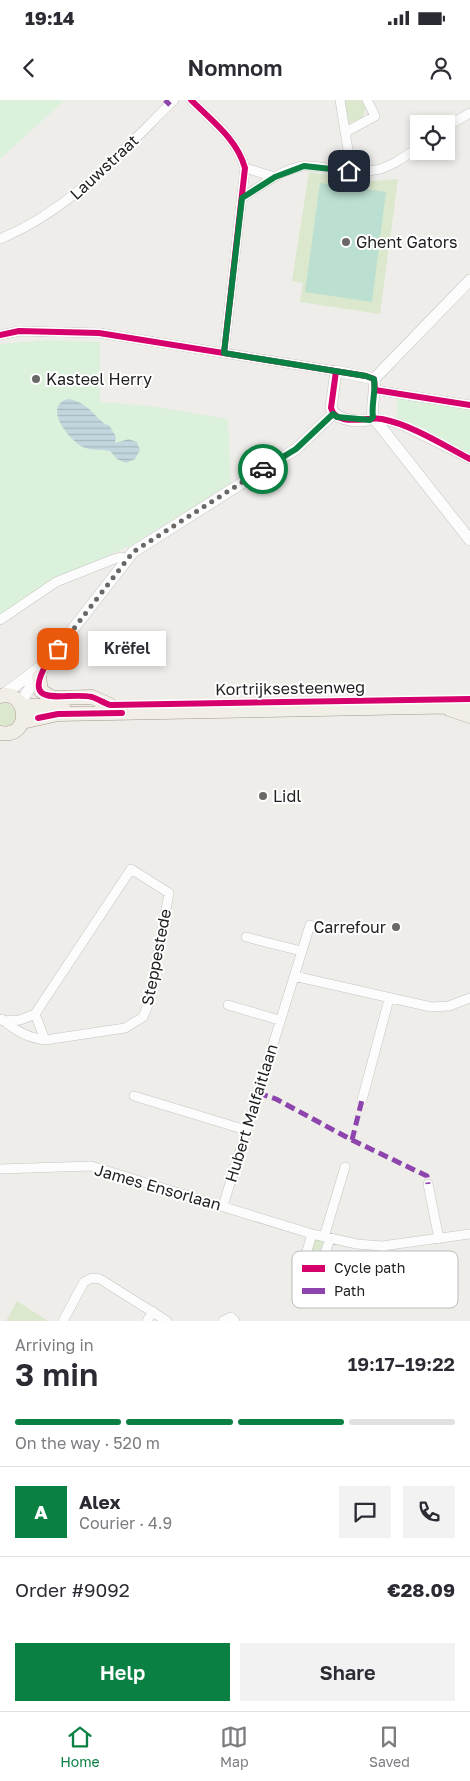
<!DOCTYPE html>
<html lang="en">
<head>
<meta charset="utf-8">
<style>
  body { margin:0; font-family:"Golos Text",sans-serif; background:#f2f2f3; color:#2b2b33; height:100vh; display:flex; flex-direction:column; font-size:19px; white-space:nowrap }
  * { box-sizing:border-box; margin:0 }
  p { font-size:16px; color:#7c7c81 }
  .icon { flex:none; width:28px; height:28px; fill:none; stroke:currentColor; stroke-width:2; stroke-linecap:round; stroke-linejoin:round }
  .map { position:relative; height:1221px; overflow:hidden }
  .details { display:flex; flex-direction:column; background:#fff; flex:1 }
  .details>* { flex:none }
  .controls { position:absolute; left:410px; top:15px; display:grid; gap:10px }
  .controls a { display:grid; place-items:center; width:45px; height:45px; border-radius:0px; background:#fff; box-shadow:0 2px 8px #0003; font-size:25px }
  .pin { position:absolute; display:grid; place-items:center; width:42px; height:42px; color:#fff; margin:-21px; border-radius:10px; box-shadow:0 2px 8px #0006 }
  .courier { position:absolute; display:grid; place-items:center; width:50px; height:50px; margin:-25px; border:4px solid #0b8043; border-radius:50%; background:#fff; color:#222; box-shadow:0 1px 6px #0007 }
  .bubble { position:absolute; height:35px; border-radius:0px; background:#fff; box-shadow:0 2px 8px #0003; font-size:16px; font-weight:600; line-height:35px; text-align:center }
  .summary em { font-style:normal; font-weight:600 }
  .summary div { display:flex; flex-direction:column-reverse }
  .summary { display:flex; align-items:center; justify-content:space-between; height:85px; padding:0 15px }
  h1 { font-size:32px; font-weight:600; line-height:38px }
  .bar { display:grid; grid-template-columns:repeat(4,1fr); gap:8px 5px; align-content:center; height:60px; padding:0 15px }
  .bar i { height:6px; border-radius:4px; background:#e1e1e2 }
  .bar .current { background:#0b8043 }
  .bar p { grid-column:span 4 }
  .line { display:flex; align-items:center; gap:12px; padding:0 15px; border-top:1px solid #e1e1e2 }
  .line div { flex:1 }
  .round { display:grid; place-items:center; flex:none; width:52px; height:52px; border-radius:0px; background:#f2f2f3 }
  .cta { display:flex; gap:10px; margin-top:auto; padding:10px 15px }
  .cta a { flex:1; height:58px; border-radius:0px; background:#0b8043; color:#fff; font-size:20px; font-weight:600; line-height:58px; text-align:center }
  .cta a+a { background:#f2f2f3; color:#2b2b33 }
  .status { display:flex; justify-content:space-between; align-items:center; height:35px; padding:0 25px; background:#fff; direction:ltr }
  .status svg { height:14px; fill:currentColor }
  header { display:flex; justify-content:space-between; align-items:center; height:65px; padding:0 15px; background:#fff; font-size:22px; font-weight:600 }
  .tabs { display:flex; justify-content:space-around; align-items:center; height:70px; border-top:1px solid #e1e1e2; background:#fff; font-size:14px; color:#7c7c81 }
  .tabs a { display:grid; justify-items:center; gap:2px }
  .tabs .current { color:#0b8043 }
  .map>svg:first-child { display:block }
</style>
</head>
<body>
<div class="status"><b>19:14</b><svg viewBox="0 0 49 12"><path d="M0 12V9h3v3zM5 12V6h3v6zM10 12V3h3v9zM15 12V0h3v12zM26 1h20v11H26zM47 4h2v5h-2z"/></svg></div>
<header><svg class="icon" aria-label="back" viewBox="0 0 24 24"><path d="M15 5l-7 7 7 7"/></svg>Nomnom<svg class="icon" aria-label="person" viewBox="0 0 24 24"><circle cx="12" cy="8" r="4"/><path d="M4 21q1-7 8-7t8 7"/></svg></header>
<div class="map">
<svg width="470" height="1221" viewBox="0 0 470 1221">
  <defs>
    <pattern id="water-rules" width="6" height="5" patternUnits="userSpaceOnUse" patternTransform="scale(1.25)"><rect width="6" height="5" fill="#c2d7dd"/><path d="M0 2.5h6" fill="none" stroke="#a6b8bd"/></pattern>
  </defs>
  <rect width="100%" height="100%" fill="#efedea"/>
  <path fill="#dbe8cd" d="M344 0H363L366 7 362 19 348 23Z
    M309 72 372 81 398 79 380 214 300 202 303 183 292 181Z
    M7 603C16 608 18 615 13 623L9 626 0 625V604Z
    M313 1138 323 1140 324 1143 313 1178 304 1177Z
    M17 1201 48 1221H6Z"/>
  <path fill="#dcf1dc" d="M0 0H65L0 59Z
    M48 240 100 242V302L151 306 228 319 231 383 132 445 58 478 0 516V244Z
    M398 296 470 308V355L396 319Z"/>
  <path fill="#bbe0d1" d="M320 83 386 92 372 202 305 192Z"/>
  <path fill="url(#water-rules)" d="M68 299C91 302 99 325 109 325L116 337 115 343 129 339 137 342 140 350 135 359 126 363 117 359 110 351C101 349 92 351 83 347 69 340 42 306 68 299Z"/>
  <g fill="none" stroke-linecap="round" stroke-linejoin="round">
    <defs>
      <path id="minor" d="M191 0C212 21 237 39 245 68L224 253
        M340 0 349 56V71
        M446 27 470 13
        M346 32 375 16 367 0
        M245 68 275 77
        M242 98C261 86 280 70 303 66 312 65 324 68 334 69 377 74 383 72 419 47
        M0 139C72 109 120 53 174 0
        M0 235 19 231 99 233 336 271
        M375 290 470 305
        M373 317 400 324 470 359
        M0 520 56 482 114 459 121 457 126 459
        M246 837 301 851
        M294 876 431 907 449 906 470 898
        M228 905 279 920
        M2 919C15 931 28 938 45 940L35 914
        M3 921 20 920 35 914 131 769 169 793 149 902 143 917 125 928 45 940
        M134 996 246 1030
        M362 1000 389 899
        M0 1069 91 1066 312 1134 357 1144 382 1146 470 1134
        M428 1084 439 1139
        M223 1106 310 825
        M312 1134 299 1178 302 1184H314L330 1139
        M324 1137 345 1067
        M381 1195 382 1146
        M63 1221 84 1182 92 1178 100 1179 167 1221
        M147 1221 153 1211
        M223 1221 231 1217 235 1221"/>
      <path id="tertiary" d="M374 279C376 292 371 304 373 317L470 440
        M374 279 470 180
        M373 317C363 325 335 320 331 308L336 271 374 279
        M4 594 43 565
        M20 603 48 561 133 452 296 349 333 314"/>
      <path id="primary" d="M39 577 41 591 53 598 92 597 110 605
        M0 596C28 588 33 639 0 633
        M21 606H63
        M449 609 470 616
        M22 622 58 614 470 606"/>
    </defs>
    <use href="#minor" stroke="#c5c4c2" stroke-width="10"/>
    <use href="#tertiary" stroke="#c5c4c2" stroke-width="12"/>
    <use href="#primary" stroke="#a39b89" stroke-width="15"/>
    <use href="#minor" stroke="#fdfcfc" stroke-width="9"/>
    <use href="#tertiary" stroke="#fdfcfc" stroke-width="11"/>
    <use href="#primary" stroke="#f1ede7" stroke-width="14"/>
    <path stroke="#8e44ad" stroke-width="5" stroke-dasharray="10 5" stroke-linecap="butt" d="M165 0 170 5
      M258 993 276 999 352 1040 427 1076 428 1084
      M352 1040 362 1000"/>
    <defs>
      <path id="cycleway" d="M191 0C212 21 237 39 245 68L224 253
        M0 235 19 231 99 233 366 276 374 279 375 290 470 305
        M336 271 331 308C337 328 368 316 382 319 412 325 443 345 470 359
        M48 561C18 612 67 591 92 597 98 599 104 603 110 605L470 599
        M38 618 58 614 122 613"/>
    </defs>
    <use href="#cycleway" stroke="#fff" stroke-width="9"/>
    <use href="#cycleway" stroke="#d6006c" stroke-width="6"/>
  </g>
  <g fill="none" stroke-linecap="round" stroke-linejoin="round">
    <path stroke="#696867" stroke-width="5" stroke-dasharray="0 9" d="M58 549 133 452 263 369"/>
    <path stroke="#0b8043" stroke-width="6" d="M263 369 296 349 333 314 337 317 370 320 373 317C371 304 376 293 374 279L366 276 224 253 242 98 275 77 304 66 349 71"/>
  </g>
  <g fill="#696867" stroke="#fff" stroke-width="2">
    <circle cx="346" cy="142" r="5"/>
    <circle cx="36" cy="279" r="5"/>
    <circle cx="263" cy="696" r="5"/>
    <circle cx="396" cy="827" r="5"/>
  </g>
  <g text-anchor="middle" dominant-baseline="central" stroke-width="4" stroke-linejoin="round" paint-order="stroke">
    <g font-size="16" fill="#212121" stroke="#fff">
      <text transform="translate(104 67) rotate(-43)">Lauwstraat</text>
      <text transform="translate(290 588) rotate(-1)">Kortrijksesteenweg</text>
      <text transform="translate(156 857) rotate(-79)">Steppestede</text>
      <text transform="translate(251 1013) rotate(-73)">Hubert Malfaitlaan</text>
      <text transform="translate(158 1087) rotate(16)">James Ensorlaan</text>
    </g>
    <g font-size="16" fill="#212121" stroke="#fff" text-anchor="start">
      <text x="356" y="142">Ghent Gators</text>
      <text x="46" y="279">Kasteel Herry</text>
      <text x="273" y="696">Lidl</text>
      <text x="386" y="827" text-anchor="end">Carrefour</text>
    </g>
  </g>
  <rect x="292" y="1151" width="166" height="57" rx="8" fill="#fff" stroke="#bcbcbc" stroke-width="1"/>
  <rect x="302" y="1165" width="23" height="7" fill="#d6006c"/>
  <rect x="302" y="1188" width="23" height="6" fill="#8e44ad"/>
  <g font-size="14" fill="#212121">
    <text x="334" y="1173">Cycle path</text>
    <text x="334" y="1196">Path</text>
  </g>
</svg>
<div class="controls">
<a><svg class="icon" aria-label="locate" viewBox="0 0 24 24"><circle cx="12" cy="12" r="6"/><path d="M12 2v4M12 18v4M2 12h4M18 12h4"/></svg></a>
</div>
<div class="pin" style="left:58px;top:549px;background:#ea580c"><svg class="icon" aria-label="bag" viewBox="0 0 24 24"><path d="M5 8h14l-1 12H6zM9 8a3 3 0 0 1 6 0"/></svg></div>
<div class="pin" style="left:349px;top:71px;background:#1f2937"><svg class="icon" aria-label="home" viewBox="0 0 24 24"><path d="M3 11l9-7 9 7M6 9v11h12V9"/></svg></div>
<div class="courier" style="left:263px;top:369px"><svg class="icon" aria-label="car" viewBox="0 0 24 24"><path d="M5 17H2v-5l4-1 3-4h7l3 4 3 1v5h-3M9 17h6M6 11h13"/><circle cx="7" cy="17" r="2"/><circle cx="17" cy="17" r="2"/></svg></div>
<div class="bubble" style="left:88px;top:531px;width:78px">Krëfel</div>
</div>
<section class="details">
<div class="summary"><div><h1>3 min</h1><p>Arriving in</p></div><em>19:17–19:22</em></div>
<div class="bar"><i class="current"></i><i class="current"></i><i class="current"></i><i></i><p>On the way · 520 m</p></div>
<div class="line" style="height:90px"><b class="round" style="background:#0b8043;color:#fff">A</b><div><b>Alex</b><p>Courier · 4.9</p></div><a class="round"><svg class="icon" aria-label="chat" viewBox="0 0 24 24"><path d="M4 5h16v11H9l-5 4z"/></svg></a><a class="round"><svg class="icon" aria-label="phone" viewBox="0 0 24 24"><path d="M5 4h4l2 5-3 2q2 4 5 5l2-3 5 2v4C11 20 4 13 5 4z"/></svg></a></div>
<div class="line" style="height:65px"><div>Order #9092</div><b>€28.09</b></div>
<div class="cta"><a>Help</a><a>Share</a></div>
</section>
<nav class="tabs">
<a class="current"><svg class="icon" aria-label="home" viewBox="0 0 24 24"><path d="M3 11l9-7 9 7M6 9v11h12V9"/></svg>Home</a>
<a><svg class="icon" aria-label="map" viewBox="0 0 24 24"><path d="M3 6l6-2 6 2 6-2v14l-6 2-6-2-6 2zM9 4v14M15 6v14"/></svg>Map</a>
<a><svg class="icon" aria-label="saved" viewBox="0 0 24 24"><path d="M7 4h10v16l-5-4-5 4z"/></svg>Saved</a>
</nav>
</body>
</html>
